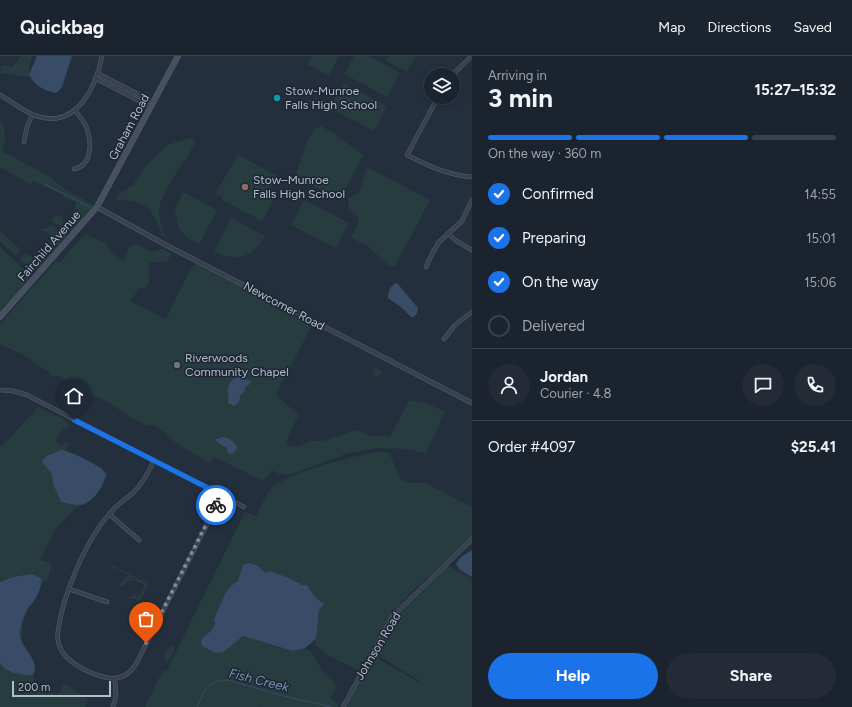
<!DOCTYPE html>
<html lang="en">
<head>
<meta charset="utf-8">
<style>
  body { margin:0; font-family:Figtree,sans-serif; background:#242b36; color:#f1f3f6; height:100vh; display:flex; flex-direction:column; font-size:15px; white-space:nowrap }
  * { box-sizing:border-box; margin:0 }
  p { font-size:13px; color:#a0a4aa }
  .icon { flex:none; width:22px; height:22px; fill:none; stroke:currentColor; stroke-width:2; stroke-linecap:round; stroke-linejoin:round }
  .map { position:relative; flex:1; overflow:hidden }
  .sheet { display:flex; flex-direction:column; background:#1b232e; width:380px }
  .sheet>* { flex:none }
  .fabs { position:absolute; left:424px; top:12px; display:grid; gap:8px }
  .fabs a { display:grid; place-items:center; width:36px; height:36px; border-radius:50%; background:#1b232e; box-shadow:0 2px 6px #0003,0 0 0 1px #39404a; font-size:20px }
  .scale { position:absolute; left:12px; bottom:10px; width:99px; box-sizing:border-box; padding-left:4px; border:2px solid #b4bcc9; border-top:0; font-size:11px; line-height:14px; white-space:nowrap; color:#b4bcc9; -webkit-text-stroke:3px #1d2633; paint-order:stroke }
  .pin { position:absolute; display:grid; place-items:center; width:34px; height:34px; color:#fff; margin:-41px -17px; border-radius:50% 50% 50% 0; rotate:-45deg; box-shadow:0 0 4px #0007 }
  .pin .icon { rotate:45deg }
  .courier { position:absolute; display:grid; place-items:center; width:40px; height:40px; margin:-20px; border:3px solid #1a73e8; border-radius:50%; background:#fff; color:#222; box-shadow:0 1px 5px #0007 }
  .overview em { font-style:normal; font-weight:700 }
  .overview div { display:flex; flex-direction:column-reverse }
  .overview { display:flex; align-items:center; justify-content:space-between; height:68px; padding:0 16px }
  h1 { font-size:26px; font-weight:700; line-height:30px }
  .bar { display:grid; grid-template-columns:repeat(4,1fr); gap:6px 4px; align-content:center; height:48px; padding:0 16px }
  .bar i { height:5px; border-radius:3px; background:#39404a }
  .bar .on { background:#1a73e8 }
  .bar p { grid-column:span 4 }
  .line { display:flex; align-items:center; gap:10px; padding:0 16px; border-top:1px solid #39404a }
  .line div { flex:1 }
  .round { display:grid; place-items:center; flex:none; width:42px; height:42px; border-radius:21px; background:#242b36 }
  ol { padding:0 16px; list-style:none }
  li { display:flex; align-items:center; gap:12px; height:44px }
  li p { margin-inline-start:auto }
  li .icon { padding:4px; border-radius:50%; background:#1a73e8; color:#fff; stroke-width:4 }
  li:last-child { color:#a0a4aa }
  li i { width:22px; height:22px; border:2px solid #39404a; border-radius:50% }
  .primary-button { display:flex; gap:8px; margin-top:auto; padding:8px 16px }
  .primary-button a { flex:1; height:46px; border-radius:24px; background:#1a73e8; color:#fff; font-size:16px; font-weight:700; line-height:46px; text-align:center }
  .primary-button a+a { background:#242b36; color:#f1f3f6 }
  header { display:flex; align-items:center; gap:24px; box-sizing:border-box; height:56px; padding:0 20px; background:#1b232e; border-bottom:1px solid #39404a }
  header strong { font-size:19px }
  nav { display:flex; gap:22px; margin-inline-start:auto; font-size:14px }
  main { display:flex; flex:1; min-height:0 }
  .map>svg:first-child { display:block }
</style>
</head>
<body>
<header>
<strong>Quickbag</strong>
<nav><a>Map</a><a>Directions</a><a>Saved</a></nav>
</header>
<main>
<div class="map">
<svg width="472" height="651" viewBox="0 0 472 651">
  <rect width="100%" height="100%" fill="#242f3e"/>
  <path fill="#263c3f" d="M21 0H32L30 7 29 21 0 17 1 10 8 9 12 11Z
    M312 0H339L329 20 307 8Z
    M354 0H369L400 17 387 41 344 18Z
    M388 0H416L407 16 386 5Z
    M343 27 387 50 374 75 330 52Z
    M0 64C3 69 6 77 5 83 4 88 2 91 3 96L42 116 53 123 55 126 71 137 94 149 80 167 71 177 65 172 67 170 71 171 78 164 74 162 78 154 75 152 76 146 63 141 64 139 33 125 31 129 0 111Z
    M321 70 335 78 363 99 348 129C333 148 312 128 296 119L306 87 315 73Z
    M192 82 194 83V89C185 106 158 139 159 157 160 165 163 174 165 182L163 181C152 154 149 144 117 144L116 141 122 136 133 129 146 109 168 89 176 86Z
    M238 99 277 120 267 137 275 141 262 165 222 144 223 141 215 138Z
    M367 111 430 144 395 210 388 209 367 189 351 182 358 167V161L349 152 348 143 360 135Z
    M183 136 217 154 199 188 187 182 178 171 175 154Z
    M304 144 349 167 336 192 291 169Z
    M55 158 63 162V169L62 170 51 166Z
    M231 162 265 180C251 203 238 205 214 196Z
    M50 169 69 181 37 214 34 215 21 204V202L25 197 40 205 53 181 40 173H47Z
    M0 175 21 194 18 198 15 199 0 186Z
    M86 178 107 188C108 196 118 201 124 205L126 197 130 190 139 189 152 196 162 193 172 198 166 206H149V227L144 232 139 233 130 245 166 263C172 252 188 212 197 207L286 254 311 271 276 339 299 359 292 372 286 388 290 390H298L312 385H323L356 374 372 380 390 381 409 344 426 347 445 356 426 397 408 393 377 392 348 397 289 419 280 418 271 414C269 419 267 423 261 424L214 401 208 407 175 386 167 380 162 374 152 369H147L133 363 108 346 86 336 69 327 60 320H51L47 314 37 309 22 298 0 288V268L56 205 60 207 77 186Z
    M0 191 29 218 30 222 0 257Z
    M375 311 383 316 378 321 373 318Z
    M38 351 65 364V366L69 368 67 373 64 372C59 375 56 382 57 387L63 390 65 386 68 387 67 395 61 394 57 397H51L50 401 62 395 108 417 102 432 82 449H80L56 472 40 504 52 508 47 525H44L34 544 29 551 23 566 21 585C26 592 35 602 35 611 36 617 32 621 35 628L58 639 64 627 88 643 85 650 86 651H0V389L2 390Z
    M378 396H387L390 399 399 420 403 425 408 427H425L472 451V482C447 506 417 527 395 554 380 572 372 595 358 614L325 598 315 588 319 554 324 548 316 542 307 529H303L289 522 266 517 258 510 243 509 238 525 231 530 214 563C215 572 210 576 203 581 214 609 227 593 243 580L293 595 305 592 311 596 323 616 335 626 334 629 337 631 330 641 339 650 338 651H261L260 650 259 651H145L163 614 166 616 245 456 256 460C261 451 265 440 271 433 284 417 357 399 378 396Z
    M113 509 148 528 140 545 136 543H129L128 541H133L132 539 137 537 135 541H137L141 537 144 529 141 527H138L135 523 130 521 129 523H133L134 525H129L128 524 125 526V529L121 530 119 528 129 519 114 511 111 515Z
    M448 510 472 523V651H345L373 601 377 602 418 626 420 625 376 598V594L389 569 396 561Z
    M172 589 175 591 173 599 167 606 164 603 166 595Z"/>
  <path fill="#394c67" d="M37 0H72L62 31 57 37C45 35 35 30 29 19Z
    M397 227 418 252 417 257 414 261H411L401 251 388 242C388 235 390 229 397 227Z
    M237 320 242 323 251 325 249 329 245 331V335L241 339 238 347 234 350 228 347C230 333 223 332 237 320Z
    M224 381C230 382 237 387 237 393L232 398 228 397 227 392 217 386 216 383Z
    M61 394C68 394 96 408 102 413 102 413 105 417 106 418 103 430 94 447 80 449 74 449 67 447 61 446L53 428 52 418 42 406C48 396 53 399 61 394Z
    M472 494V521L460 514 456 508 461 501Z
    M249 507 258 510 266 517 270 515 289 522 303 529H307L316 542 324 548 319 554 316 583 305 592 293 595 243 580 224 596 215 597 202 590 201 586 203 581 211 575 215 568 214 563 225 538 231 530 238 525 243 509Z
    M32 518 41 522C42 530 38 539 34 545 32 548 30 549 28 552 24 559 20 570 20 578 20 592 43 607 32 619 21 619 6 617 0 607V526L13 521Z"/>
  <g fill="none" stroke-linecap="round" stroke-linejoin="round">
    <path stroke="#394c67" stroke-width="1" d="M44 128 90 151
      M197 651C206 634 206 624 228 624L280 639 331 651"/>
    <defs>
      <path id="minor" d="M97 17 153 46
        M452 19 472 0
        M95 22 151 51
        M0 39C13 46 26 58 40 61 77 71 97 30 102 0
        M438 41 407 99C428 110 448 119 472 121
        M24 86 27 71 32 59
        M74 113C92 110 92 86 87 73 85 66 79 60 75 54
        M449 178 455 184 472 194
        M426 211 432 198 439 186 462 165 472 144
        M444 283 455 269 472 256
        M0 334 14 335 27 339 244 451
        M154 404C149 416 142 428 133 437 126 443 118 448 112 455 86 483 63 538 58 575 55 595 70 606 85 614 104 623 123 629 136 608L222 439
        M109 458 139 484
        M69 533 107 546
        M113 651 116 640 115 623
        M343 651 392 561 472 483"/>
      <path id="tertiary" d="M97 151 164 188 472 347"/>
      <path id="secondary" d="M0 261 97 151 178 0"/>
    </defs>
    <use href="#minor" stroke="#565f6c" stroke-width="4.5"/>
    <use href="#tertiary" stroke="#565f6c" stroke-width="5"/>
    <use href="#secondary" stroke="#565f6c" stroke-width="6"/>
    <use href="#minor" stroke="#38414e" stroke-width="3.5"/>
    <use href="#tertiary" stroke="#38414e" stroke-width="4"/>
    <use href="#secondary" stroke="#465061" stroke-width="5"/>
  </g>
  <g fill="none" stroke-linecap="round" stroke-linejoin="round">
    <path stroke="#828b98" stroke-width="4" stroke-dasharray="0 7.2" d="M146 587 216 449"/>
    <path stroke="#1a73e8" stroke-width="5" d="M74 364 222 439 216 449"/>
  </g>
  <circle fill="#0f9aa8" stroke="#1d2633" stroke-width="1.5" cx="277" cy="42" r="4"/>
  <circle fill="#8d6e63" stroke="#1d2633" stroke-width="1.5" cx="245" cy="131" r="4"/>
  <circle fill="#6b7280" stroke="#1d2633" stroke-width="1.5" cx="177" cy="309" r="4"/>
  <g text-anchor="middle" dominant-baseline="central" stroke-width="3" stroke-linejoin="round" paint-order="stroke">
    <g font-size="12" fill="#b4bcc9" stroke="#1d2633" text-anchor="start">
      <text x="285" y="35">Stow-Munroe<tspan x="285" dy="14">Falls High School</tspan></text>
      <text x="253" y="124">Stow–Munroe<tspan x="253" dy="14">Falls High School</tspan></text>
      <text x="185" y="302">Riverwoods<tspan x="185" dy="14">Community Chapel</tspan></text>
    </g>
    <g font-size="12" fill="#b4bcc9" stroke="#1d2633">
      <text transform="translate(129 71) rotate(-62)">Graham Road</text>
      <text transform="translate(49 190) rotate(-49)">Fairchild Avenue</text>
      <text transform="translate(284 250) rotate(28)">Newcomer Road</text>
      <text transform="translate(378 590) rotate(-59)">Johnson Road</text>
    </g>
    <g font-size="13" font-style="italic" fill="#7c92b1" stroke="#1d2633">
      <text transform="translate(259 624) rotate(14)">Fish Creek</text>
    </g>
  </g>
</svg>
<div class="fabs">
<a><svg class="icon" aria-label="layers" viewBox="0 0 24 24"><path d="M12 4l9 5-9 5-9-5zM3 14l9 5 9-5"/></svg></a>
</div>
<div class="scale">200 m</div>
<div class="pin" style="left:146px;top:587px;background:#ea580c"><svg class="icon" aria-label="bag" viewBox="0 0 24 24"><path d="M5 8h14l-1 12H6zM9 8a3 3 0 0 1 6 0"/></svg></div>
<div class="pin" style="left:74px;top:364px;background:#1f2937"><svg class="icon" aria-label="home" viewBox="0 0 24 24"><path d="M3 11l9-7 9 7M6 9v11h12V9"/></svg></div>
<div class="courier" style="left:216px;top:449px"><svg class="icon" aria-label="bike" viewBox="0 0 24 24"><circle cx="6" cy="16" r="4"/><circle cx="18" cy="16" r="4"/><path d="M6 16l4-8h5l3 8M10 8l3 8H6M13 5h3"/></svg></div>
</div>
<section class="sheet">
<div class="overview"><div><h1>3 min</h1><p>Arriving in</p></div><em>15:27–15:32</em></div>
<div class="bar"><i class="on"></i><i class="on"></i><i class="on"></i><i></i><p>On the way · 360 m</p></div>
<ol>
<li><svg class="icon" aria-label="check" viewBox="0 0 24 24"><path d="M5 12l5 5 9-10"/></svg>Confirmed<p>14:55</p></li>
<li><svg class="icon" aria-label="check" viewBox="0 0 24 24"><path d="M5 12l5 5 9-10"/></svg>Preparing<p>15:01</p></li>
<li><svg class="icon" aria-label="check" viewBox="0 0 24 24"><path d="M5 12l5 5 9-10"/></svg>On the way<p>15:06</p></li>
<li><i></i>Delivered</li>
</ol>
<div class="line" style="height:72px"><a class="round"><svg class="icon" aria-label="person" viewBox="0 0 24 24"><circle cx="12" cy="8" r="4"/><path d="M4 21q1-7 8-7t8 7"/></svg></a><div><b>Jordan</b><p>Courier · 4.8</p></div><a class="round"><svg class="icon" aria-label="chat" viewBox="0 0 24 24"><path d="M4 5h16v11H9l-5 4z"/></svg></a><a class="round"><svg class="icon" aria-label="phone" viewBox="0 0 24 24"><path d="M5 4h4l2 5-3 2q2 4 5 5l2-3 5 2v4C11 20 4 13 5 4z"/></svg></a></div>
<div class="line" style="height:52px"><div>Order #4097</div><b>$25.41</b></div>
<div class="primary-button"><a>Help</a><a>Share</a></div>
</section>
</main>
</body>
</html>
